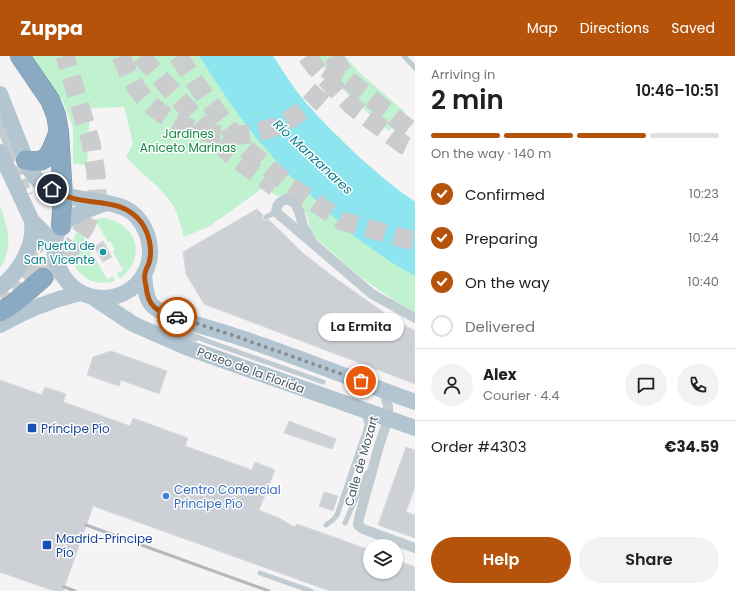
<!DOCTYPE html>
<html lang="en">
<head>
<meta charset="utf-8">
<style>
  body { margin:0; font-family:Poppins,sans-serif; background:#f2f2f2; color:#202124; height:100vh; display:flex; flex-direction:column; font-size:15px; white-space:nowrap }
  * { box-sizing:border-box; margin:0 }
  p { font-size:13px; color:#757577 }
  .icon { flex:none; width:22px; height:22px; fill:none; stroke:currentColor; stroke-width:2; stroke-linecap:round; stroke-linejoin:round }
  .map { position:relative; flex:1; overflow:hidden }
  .panel { display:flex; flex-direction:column; background:#fff; width:320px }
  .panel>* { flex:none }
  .controls { position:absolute; left:363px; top:483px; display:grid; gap:8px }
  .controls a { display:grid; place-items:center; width:40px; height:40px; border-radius:50%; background:#fff; box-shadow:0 1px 3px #0004; font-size:20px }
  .pin { position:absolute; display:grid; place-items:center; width:34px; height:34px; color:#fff; margin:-17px; border:2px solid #fff; border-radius:50%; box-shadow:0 1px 4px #0007 }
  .courier { position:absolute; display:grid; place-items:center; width:40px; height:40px; margin:-20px; border:3px solid #b45309; border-radius:50%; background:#fff; color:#222; box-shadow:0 1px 5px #0007 }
  .bubble { position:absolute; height:28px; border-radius:14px; background:#fff; box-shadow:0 1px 3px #0004; font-size:13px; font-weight:600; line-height:28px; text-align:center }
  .head em { font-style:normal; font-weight:600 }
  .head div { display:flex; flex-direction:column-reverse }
  .head { display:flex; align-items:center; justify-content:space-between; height:68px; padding:0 16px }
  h1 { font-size:26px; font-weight:600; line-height:30px }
  .bar { display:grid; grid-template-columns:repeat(4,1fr); gap:6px 4px; align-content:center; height:48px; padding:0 16px }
  .bar i { height:5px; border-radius:3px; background:#e0e0e0 }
  .bar .selected { background:#b45309 }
  .bar p { grid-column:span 4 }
  .line { display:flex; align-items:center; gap:10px; padding:0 16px; border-top:1px solid #e0e0e0 }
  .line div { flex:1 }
  .round { display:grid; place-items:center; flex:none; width:42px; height:42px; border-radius:21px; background:#f2f2f2 }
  ol { padding:0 16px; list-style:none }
  li { display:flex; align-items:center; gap:12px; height:44px }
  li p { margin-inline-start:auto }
  li .icon { padding:4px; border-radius:50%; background:#b45309; color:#fff; stroke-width:4 }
  li:last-child { color:#757577 }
  li i { width:22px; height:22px; border:2px solid #e0e0e0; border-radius:50% }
  .primary-button { display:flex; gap:8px; margin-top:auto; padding:8px 16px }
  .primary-button a { flex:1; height:46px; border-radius:24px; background:#b45309; color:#fff; font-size:16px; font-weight:600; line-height:46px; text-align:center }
  .primary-button a+a { background:#f2f2f2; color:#202124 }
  header { display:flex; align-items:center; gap:24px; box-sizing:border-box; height:56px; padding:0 20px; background:#b45309; color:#fff }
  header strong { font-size:19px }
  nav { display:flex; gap:22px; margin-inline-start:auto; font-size:14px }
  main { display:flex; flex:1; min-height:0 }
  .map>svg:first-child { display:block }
</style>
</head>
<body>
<header>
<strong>Zuppa</strong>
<nav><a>Map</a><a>Directions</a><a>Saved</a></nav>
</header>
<main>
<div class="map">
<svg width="415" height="535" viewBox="0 0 415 535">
  <rect width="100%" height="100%" fill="#f5f3f3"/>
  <path fill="#c1f2d0" d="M31 0H199L229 46 338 80 358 100 395 132 415 146V256L394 244 363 223 313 180 306 157 282 140H277L264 131 210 170 184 181C181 172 179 160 174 151 162 131 141 118 126 101L133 87 124 51 90 52 87 109 73 108V71L63 46Z
    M314 0H345L360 17 405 56 389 75 349 40Z
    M0 150C8 172 14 191 0 212Z
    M104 162C138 168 147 201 120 223L117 218 123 214 113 196 115 194 110 185 108 186 97 167 91 170 88 165Z
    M84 168 87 173 81 176 91 195 90 196 94 205 96 204 107 223 113 220 115 225C78 236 56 194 84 168Z"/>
  <path fill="#8de5f0" d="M199 0H273C284 16 294 33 307 48 338 83 376 119 415 146V220L394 208 355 181 286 116 257 83 229 46Z"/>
  <path fill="#cdd0d5" stroke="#d6d9de" d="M257 153 263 159 262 161 264 164H269L304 198 331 219 389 260 415 275V328L204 248 186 218 183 196Z
    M103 185 112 201 103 206 94 191Z
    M111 295 167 315 159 338 121 324 119 330 87 319 93 301Z
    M0 324 42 339 45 331 66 338 63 346 83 353 130 370 133 362 188 382 185 390 252 414 255 406 275 414 259 454 281 463 294 471 297 468 370 494V516H396V504L415 511V535H330L93 450 63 535H54L0 516Z
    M289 365 336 383 332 393 284 377Z
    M406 391 415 394V431L406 456 415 459V482L378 469Z
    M324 436 338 440 333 455 319 450Z"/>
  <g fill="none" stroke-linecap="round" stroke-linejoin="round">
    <path stroke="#caccce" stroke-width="10" stroke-dasharray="10 5" stroke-linecap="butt" d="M11 96 28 139
      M0 241C14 231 35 212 38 195 39 189 38 181 37 175"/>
    <path stroke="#caccce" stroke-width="19" stroke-dasharray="19 10" stroke-linecap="butt" d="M121 0C128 17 135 34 149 47 196 91 273 91 316 41 326 30 338 15 341 0
      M141 0 183 48 231 99 275 131
      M178 0 206 42 241 88 290 130 342 165 406 183 415 184
      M307 0 315 11 352 50 404 89 415 94
      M333 0 348 24 415 78
      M28 216 59 190
      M43 222 69 195 85 171 93 153 97 138 96 118 91 87 65 0"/>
    <defs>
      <path id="highway" d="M20 0 50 44 56 59 59 76 63 140 61 170
        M26 104C49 110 51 95 58 77
        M0 256 13 248 43 222"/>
    </defs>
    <use href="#highway" stroke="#7495ae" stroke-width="20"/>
    <path stroke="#c0cbd2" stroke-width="5" d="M404 0 415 12
      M266 161 276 156
      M164 264 174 271 207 285 323 326
      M174 278 196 283
      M345 467 367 417
      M326 469 333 464 337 459 365 376 367 368 364 357
      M260 517 311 535"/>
    <path stroke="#c0cbd2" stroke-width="10" d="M0 66 11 96
      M313 188 303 170 299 155 294 146 286 143C279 146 277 148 276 156L372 238 415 262
      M384 335 388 350V363L379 390 359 462 358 469 363 473 415 492"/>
    <path stroke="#b2c5d1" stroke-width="16" d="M0 38 30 114C50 147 87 140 119 150 138 155 149 175 150 194 151 206 145 220 136 229 106 255 65 240 56 203 53 192 54 180 61 171 69 159 93 152 106 147
      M0 96 32 165 54 187
      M144 218C145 228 145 243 153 250 163 261 215 273 232 279 294 299 354 324 415 346
      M0 231C20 216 35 190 32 165
      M94 242 133 268 188 292 415 372
      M0 269C26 254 52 244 80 237"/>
    <use href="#highway" stroke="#89aac2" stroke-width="19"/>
    <path stroke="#b4b8bd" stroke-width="3" d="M86 469 269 535
      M64 531 75 535"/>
  </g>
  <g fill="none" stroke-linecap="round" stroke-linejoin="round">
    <path stroke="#858e94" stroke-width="4" stroke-dasharray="0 7.2" d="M177 261 232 279 361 325"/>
    <path stroke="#b45309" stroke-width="5" d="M52 133C55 135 59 138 63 139 90 151 120 140 141 166 149 177 153 193 149 207 148 210 145 214 145 218 144 221 145 226 146 230 148 252 157 255 177 261"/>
  </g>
  <circle fill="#0f9aa8" stroke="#fff" stroke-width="1.5" cx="103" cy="196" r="4"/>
  <g fill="#1a4fb4" stroke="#fff" stroke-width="1.5">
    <rect x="27" y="367" width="10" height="10" rx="2"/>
    <rect x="42" y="484" width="10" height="10" rx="2"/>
  </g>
  <circle fill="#3f7fe0" stroke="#fff" stroke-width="1.5" cx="166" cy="440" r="4"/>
  <g text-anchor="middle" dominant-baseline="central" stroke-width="3" stroke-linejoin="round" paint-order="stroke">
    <g font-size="12" fill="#148843" stroke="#fff">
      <text x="188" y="77">Jardines<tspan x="188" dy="14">Aniceto Marinas</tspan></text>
    </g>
    <g font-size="12" fill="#0d838f" stroke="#fff" text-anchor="end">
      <text x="95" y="189">Puerta de<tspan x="95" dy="14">San Vicente</tspan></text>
    </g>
    <g font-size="12" fill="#495861" stroke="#fff">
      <text transform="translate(251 314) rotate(20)">Paseo de la Florida</text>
      <text transform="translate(361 405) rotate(-74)">Calle de Mozart</text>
    </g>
    <g font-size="12" fill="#164399" stroke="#fff" text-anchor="start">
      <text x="41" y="372">Príncipe Pío</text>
      <text x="56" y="482">Madrid-Príncipe<tspan x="56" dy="14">Pío</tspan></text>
    </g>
    <g font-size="12" fill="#366cbe" stroke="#fff" text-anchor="start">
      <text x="174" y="433">Centro Comercial<tspan x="174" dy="14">Príncipe Pío</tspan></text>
    </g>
    <g font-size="13" font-style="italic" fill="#0a7e8d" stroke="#fff">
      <text transform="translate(313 101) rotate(43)">Río Manzanares</text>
    </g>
  </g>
</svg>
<div class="controls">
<a><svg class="icon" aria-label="layers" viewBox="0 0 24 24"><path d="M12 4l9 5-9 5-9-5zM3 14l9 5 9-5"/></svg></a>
</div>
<div class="pin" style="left:361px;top:325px;background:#ea580c"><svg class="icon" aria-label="bag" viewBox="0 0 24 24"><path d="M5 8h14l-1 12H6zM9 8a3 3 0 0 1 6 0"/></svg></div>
<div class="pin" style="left:52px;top:133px;background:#1f2937"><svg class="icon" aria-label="home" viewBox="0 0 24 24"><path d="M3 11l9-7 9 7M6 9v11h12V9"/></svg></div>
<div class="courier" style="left:177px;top:261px"><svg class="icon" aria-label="car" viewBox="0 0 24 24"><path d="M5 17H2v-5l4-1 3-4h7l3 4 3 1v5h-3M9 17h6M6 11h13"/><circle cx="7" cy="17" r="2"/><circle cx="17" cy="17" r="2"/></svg></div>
<div class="bubble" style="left:318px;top:257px;width:86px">La Ermita</div>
</div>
<section class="panel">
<div class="head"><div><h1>2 min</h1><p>Arriving in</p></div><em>10:46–10:51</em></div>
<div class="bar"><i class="selected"></i><i class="selected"></i><i class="selected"></i><i></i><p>On the way · 140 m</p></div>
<ol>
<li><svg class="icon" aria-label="check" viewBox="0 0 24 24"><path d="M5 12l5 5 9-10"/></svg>Confirmed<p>10:23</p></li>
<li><svg class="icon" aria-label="check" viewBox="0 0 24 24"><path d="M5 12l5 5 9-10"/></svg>Preparing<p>10:24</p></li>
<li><svg class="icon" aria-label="check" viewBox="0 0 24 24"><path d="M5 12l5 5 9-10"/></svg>On the way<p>10:40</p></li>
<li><i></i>Delivered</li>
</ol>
<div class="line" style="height:72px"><a class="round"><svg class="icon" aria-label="person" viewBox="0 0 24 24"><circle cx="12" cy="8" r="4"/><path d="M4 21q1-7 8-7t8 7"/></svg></a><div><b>Alex</b><p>Courier · 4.4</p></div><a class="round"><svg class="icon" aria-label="chat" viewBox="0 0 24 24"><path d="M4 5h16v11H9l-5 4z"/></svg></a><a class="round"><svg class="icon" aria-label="phone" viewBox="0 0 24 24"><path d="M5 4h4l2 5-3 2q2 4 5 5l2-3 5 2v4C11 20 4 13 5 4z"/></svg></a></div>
<div class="line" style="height:52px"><div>Order #4303</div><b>€34.59</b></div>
<div class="primary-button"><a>Help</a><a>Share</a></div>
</section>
</main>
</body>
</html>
